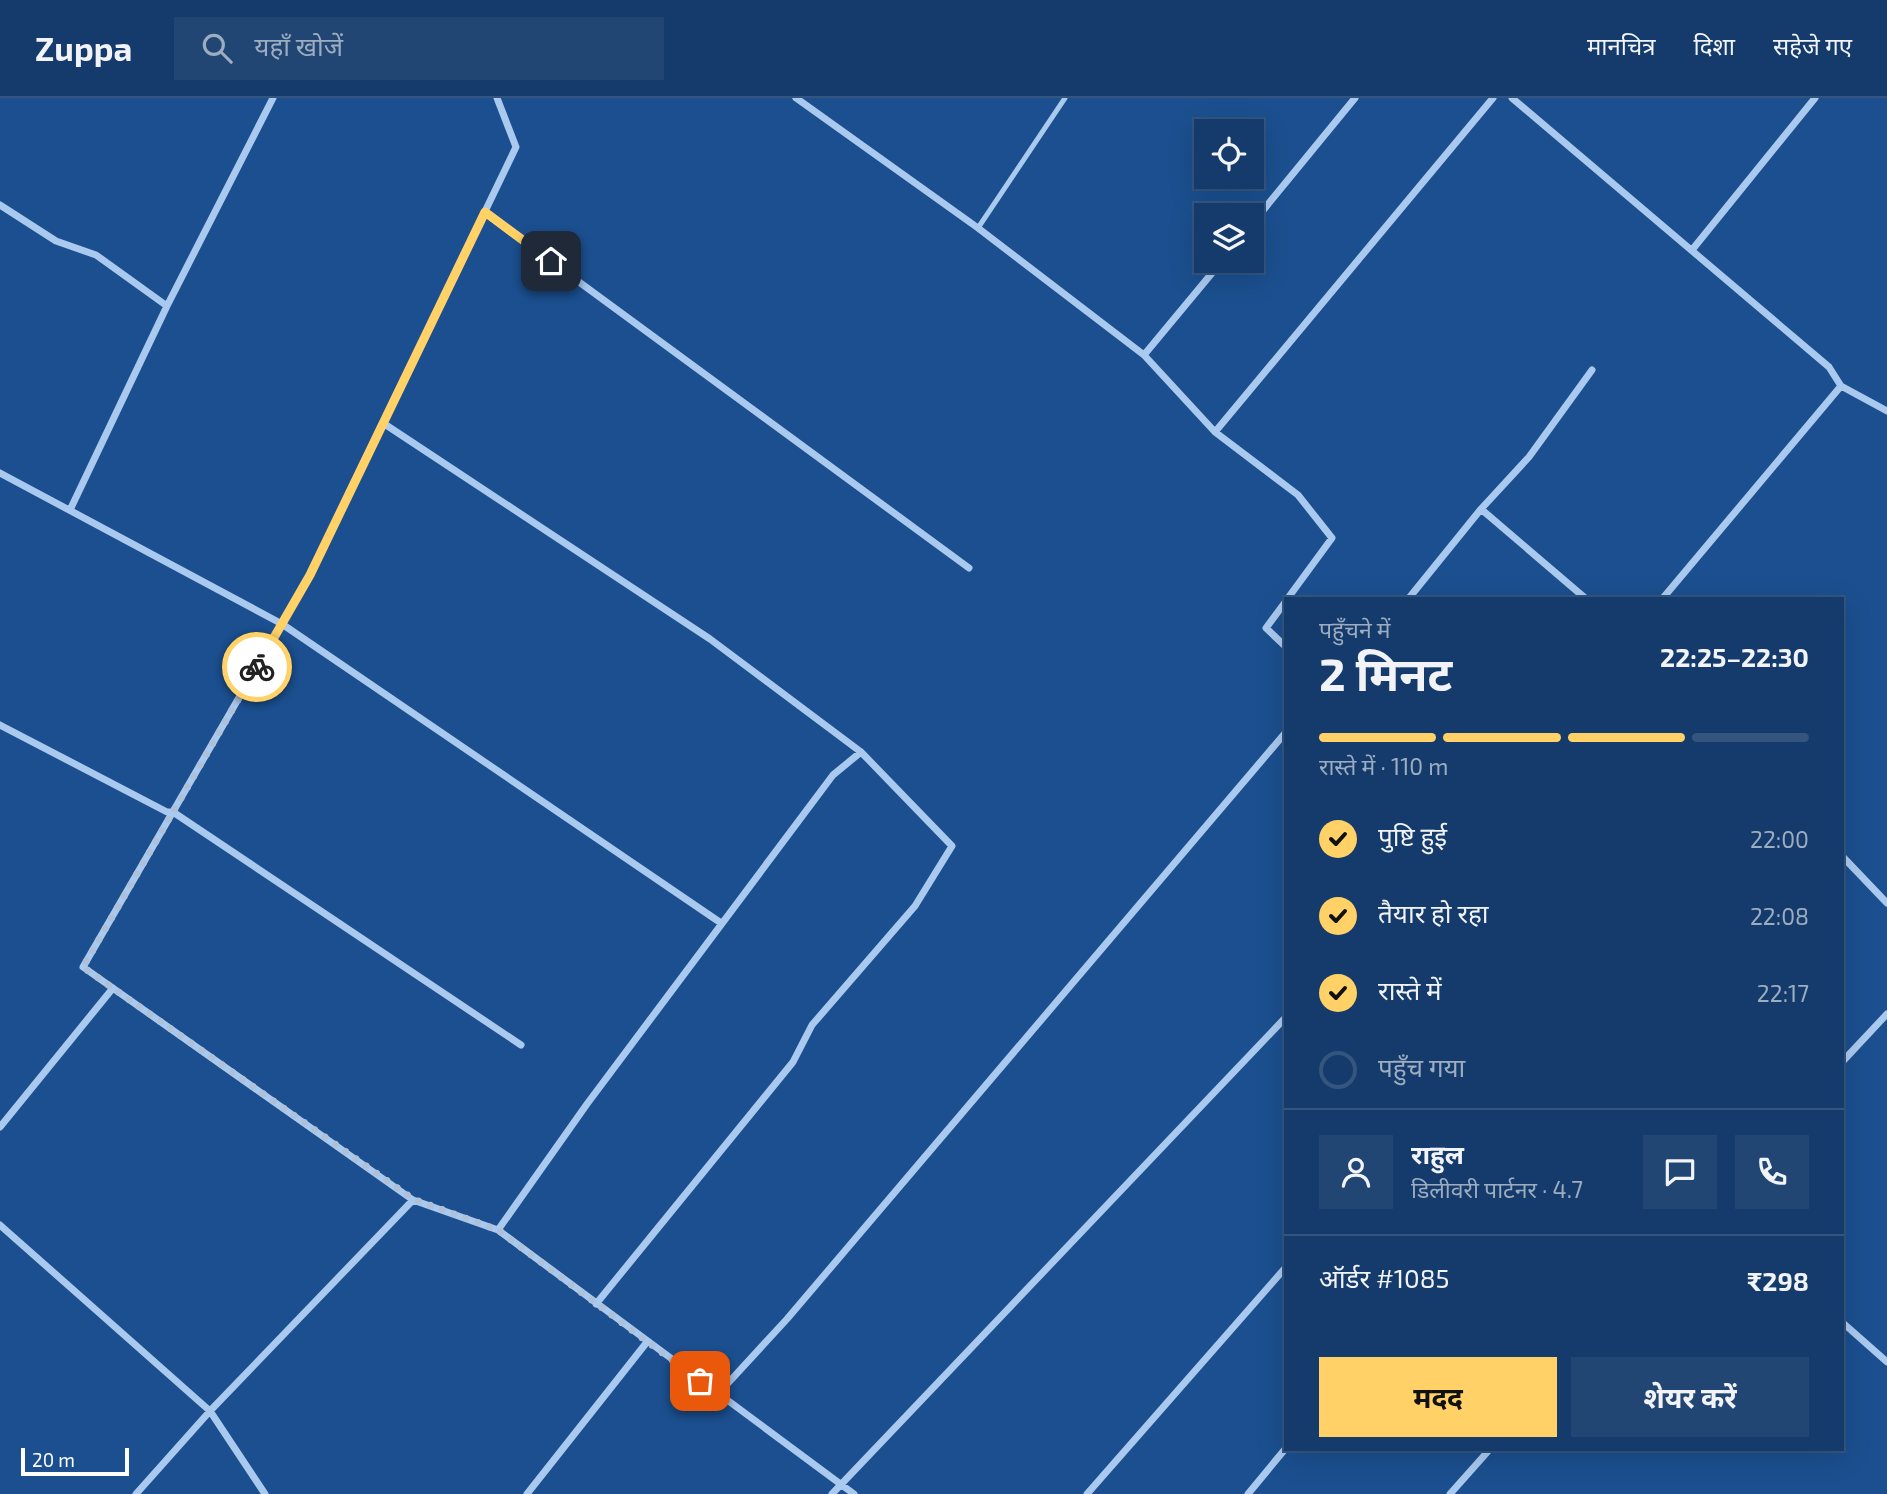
<!DOCTYPE html>
<html lang="hi">
<head>
<meta charset="utf-8">
<style>
  body { margin:0; font-family:"Exo 2","Noto Sans Devanagari",sans-serif; background:#214673; color:#f1f3f6; height:100vh; display:flex; flex-direction:column; font-size:26px; white-space:nowrap }
  * { box-sizing:border-box; margin:0 }
  p { font-size:23px; color:#9dadc1 }
  .icon { flex:none; width:38px; height:38px; fill:none; stroke:currentColor; stroke-width:2; stroke-linecap:round; stroke-linejoin:round }
  .map { position:relative; flex:1; overflow:hidden }
  .drawer { position:absolute; left:1284px; top:499px; width:560px; height:854px; display:flex; flex-direction:column; background:#143b6b; border-radius:0px; box-shadow:0 7px 28px #0002,0 0 0 2px #33557e }
  .drawer>* { flex:none }
  .fabs { position:absolute; left:1194px; top:21px; display:grid; gap:14px }
  .fabs a { display:grid; place-items:center; width:70px; height:70px; border-radius:0px; background:#143b6b; box-shadow:0 7px 28px #0002,0 0 0 2px #33557e; font-size:35px }
  .scale { position:absolute; left:21px; bottom:18px; width:108px; box-sizing:border-box; padding-left:7px; border:4px solid #fff; border-top:0; font-size:19px; line-height:24px; white-space:nowrap; color:#fff; -webkit-text-stroke:5px #1b4f8f; paint-order:stroke }
  .pin { position:absolute; display:grid; place-items:center; width:60px; height:60px; color:#fff; margin:-30px; border-radius:14px; box-shadow:0 4px 10px #0006 }
  .courier { position:absolute; display:grid; place-items:center; width:70px; height:70px; margin:-35px; border:5px solid #ffd166; border-radius:50%; background:#fff; color:#222; box-shadow:0 2px 9px #0007 }
  .overview em { font-style:normal; font-weight:700 }
  .overview div { display:flex; flex-direction:column-reverse }
  .overview { display:flex; align-items:center; justify-content:space-between; height:119px; padding:0 35px }
  h1 { font-size:46px; font-weight:700; line-height:52px }
  .bar { display:grid; grid-template-columns:repeat(4,1fr); gap:10px 7px; align-content:center; height:84px; padding:0 35px }
  .bar i { height:9px; border-radius:5px; background:#33557e }
  .bar .active { background:#ffd166 }
  .bar p { grid-column:span 4 }
  .line { display:flex; align-items:center; gap:18px; padding:0 35px; border-top:2px solid #33557e }
  .line div { flex:1 }
  .round { display:grid; place-items:center; flex:none; width:74px; height:74px; border-radius:0px; background:#214673 }
  ol { padding:0 35px; list-style:none }
  li { display:flex; align-items:center; gap:21px; height:77px }
  li p { margin-inline-start:auto }
  li .icon { padding:7px; border-radius:50%; background:#ffd166; color:#111; stroke-width:4 }
  li:last-child { color:#9dadc1 }
  li i { width:38px; height:38px; border:4px solid #33557e; border-radius:50% }
  .primary-button { display:flex; gap:14px; margin-top:auto; padding:14px 35px }
  .primary-button a { flex:1; height:80px; border-radius:0px; background:#ffd166; color:#111; font-size:28px; font-weight:700; line-height:80px; text-align:center }
  .primary-button a+a { background:#214673; color:#f1f3f6 }
  header { display:flex; align-items:center; gap:42px; box-sizing:border-box; height:98px; padding:0 35px; background:#143b6b; border-bottom:2px solid #33557e }
  header strong { font-size:33px }
  nav { display:flex; gap:38px; margin-inline-start:auto; font-size:24px }
  .search { width:490px; height:63px; background:#214673; display:flex; align-items:center; gap:18px; box-sizing:border-box; padding:0 24px; border-radius:0px; color:#9dadc1; font-size:26px }
  .map>svg:first-child { display:block }
</style>
</head>
<body>
<header>
<strong>Zuppa</strong>
<div class="search"><svg class="icon" aria-label="search" viewBox="0 0 24 24"><circle cx="10" cy="10" r="6"/><path d="M15 15l6 6"/></svg>यहाँ खोजें</div>
<nav><a>मानचित्र</a><a>दिशा</a><a>सहेजे गए</a></nav>
</header>
<div class="map">
<svg width="1887" height="1396" viewBox="0 0 1887 1396">
  <rect width="100%" height="100%" fill="#1b4f8f"/>
  <g fill="none" stroke-linecap="round" stroke-linejoin="round">
    <path stroke="#a9c9ee" stroke-width="5" d="M978 130 1065 0"/>
    <path stroke="#a9c9ee" stroke-width="7" d="M497 0 516 49 310 477 83 869 413 1102 498 1132 854 1396
      M796 0 978 130 1144 257 1215 334 1298 397 1332 440 1288 500
      M1512 0 1829 269 1841 288 1887 313
      M0 107 56 143 96 157 167 208
      M485 115 969 470
      M1251 127 1355 0
      M1692 152 1815 0
      M1144 257 1222 163
      M383 325 710 541 861 654 952 748 915 808 812 927 793 964 596 1206
      M1215 334 1493 0
      M0 375 282 526 721 825
      M1481 411 1585 500
      M70 412 167 208 273 0
      M1409 500 1481 411 1529 359 1592 272
      M1663 500 1841 288
      M1286 503 1266 530 1286 549
      M0 627 167 714H173L521 947
      M1843 759 1887 805
      M1843 963 1887 916
      M0 1029 113 890
      M0 1127 210 1313 265 1396
      M498 1132 587 1006 833 677 861 654
      M1843 1225 1887 1264
      M718 1296 787 1221 1286 634
      M136 1396 210 1313 413 1102
      M527 1396 647 1244
      M832 1396 1286 919
      M1087 1396 1286 1169
      M1248 1396 1286 1350
      M1450 1396 1490 1351"/>
  </g>
  <g fill="none" stroke-linecap="round" stroke-linejoin="round">
    <path stroke="#afc1d8" stroke-width="7" stroke-dasharray="0 12.6" d="M257 569 83 869 413 1101 498 1132 700 1283"/>
    <path stroke="#ffd166" stroke-width="9" d="M257 569 310 477 485 114 551 163"/>
  </g>
</svg>
<div class="fabs">
<a><svg class="icon" aria-label="locate" viewBox="0 0 24 24"><circle cx="12" cy="12" r="6"/><path d="M12 2v4M12 18v4M2 12h4M18 12h4"/></svg></a>
<a><svg class="icon" aria-label="layers" viewBox="0 0 24 24"><path d="M12 4l9 5-9 5-9-5zM3 14l9 5 9-5"/></svg></a>
</div>
<div class="scale">20 m</div>
<div class="pin" style="left:700px;top:1283px;background:#ea580c"><svg class="icon" aria-label="bag" viewBox="0 0 24 24"><path d="M5 8h14l-1 12H6zM9 8a3 3 0 0 1 6 0"/></svg></div>
<div class="pin" style="left:551px;top:163px;background:#1f2937"><svg class="icon" aria-label="home" viewBox="0 0 24 24"><path d="M3 11l9-7 9 7M6 9v11h12V9"/></svg></div>
<div class="courier" style="left:257px;top:569px"><svg class="icon" aria-label="bike" viewBox="0 0 24 24"><circle cx="6" cy="16" r="4"/><circle cx="18" cy="16" r="4"/><path d="M6 16l4-8h5l3 8M10 8l3 8H6M13 5h3"/></svg></div>
<section class="drawer">
<div class="overview"><div><h1>2 मिनट</h1><p>पहुँचने में</p></div><em>22:25–22:30</em></div>
<div class="bar"><i class="active"></i><i class="active"></i><i class="active"></i><i></i><p>रास्ते में · 110 m</p></div>
<ol>
<li><svg class="icon" aria-label="check" viewBox="0 0 24 24"><path d="M5 12l5 5 9-10"/></svg>पुष्टि हुई<p>22:00</p></li>
<li><svg class="icon" aria-label="check" viewBox="0 0 24 24"><path d="M5 12l5 5 9-10"/></svg>तैयार हो रहा<p>22:08</p></li>
<li><svg class="icon" aria-label="check" viewBox="0 0 24 24"><path d="M5 12l5 5 9-10"/></svg>रास्ते में<p>22:17</p></li>
<li><i></i>पहुँच गया</li>
</ol>
<div class="line" style="height:126px"><a class="round"><svg class="icon" aria-label="person" viewBox="0 0 24 24"><circle cx="12" cy="8" r="4"/><path d="M4 21q1-7 8-7t8 7"/></svg></a><div><b>राहुल</b><p>डिलीवरी पार्टनर · 4.7</p></div><a class="round"><svg class="icon" aria-label="chat" viewBox="0 0 24 24"><path d="M4 5h16v11H9l-5 4z"/></svg></a><a class="round"><svg class="icon" aria-label="phone" viewBox="0 0 24 24"><path d="M5 4h4l2 5-3 2q2 4 5 5l2-3 5 2v4C11 20 4 13 5 4z"/></svg></a></div>
<div class="line" style="height:91px"><div>ऑर्डर #1085</div><b>₹298</b></div>
<div class="primary-button"><a>मदद</a><a>शेयर करें</a></div>
</section>
</div>
</body>
</html>
